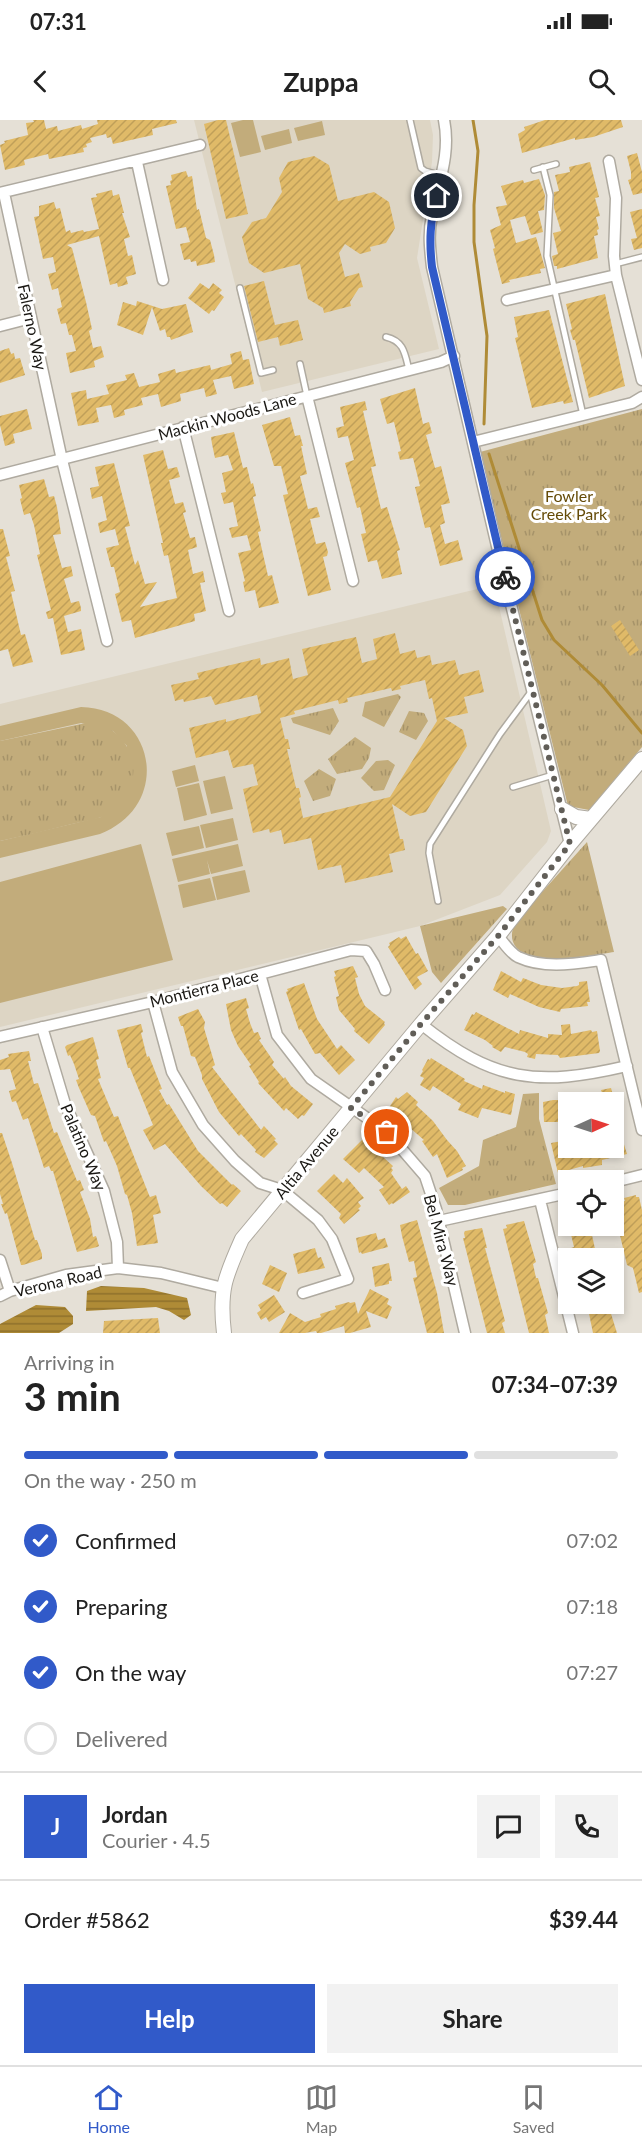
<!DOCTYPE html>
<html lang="en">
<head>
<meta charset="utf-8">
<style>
  body { margin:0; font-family:Lato,sans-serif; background:#f2f2f2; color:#222; height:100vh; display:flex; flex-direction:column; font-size:22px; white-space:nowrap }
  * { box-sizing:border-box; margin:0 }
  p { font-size:20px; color:#767676 }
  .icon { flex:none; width:33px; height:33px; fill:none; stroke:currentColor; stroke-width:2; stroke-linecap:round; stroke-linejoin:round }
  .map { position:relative; height:1213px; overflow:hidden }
  .drawer { display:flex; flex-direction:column; background:#fff; flex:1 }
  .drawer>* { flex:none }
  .needle { width:39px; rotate:87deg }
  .controls { position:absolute; left:558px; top:972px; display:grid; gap:12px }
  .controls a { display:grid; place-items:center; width:66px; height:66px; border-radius:0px; background:#fff; box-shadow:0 3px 9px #0003; font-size:30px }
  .pin { position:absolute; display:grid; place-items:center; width:51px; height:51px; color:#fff; margin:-26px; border:3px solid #fff; border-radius:50%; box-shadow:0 2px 6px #0007 }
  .courier { position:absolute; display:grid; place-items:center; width:60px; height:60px; margin:-30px; border:4px solid #315ac9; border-radius:50%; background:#fff; color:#222; box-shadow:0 2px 8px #0007 }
  .head em { font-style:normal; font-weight:700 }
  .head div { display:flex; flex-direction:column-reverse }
  .head { display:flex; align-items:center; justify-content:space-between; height:102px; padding:0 24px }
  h1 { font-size:39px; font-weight:700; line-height:45px }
  .bar { display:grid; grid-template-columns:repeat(4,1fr); gap:9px 6px; align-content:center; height:72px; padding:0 24px }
  .bar i { height:8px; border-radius:4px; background:#e0e0e0 }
  .bar .active { background:#315ac9 }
  .bar p { grid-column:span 4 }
  .line { display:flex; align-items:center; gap:15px; padding:0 24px; border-top:2px solid #e0e0e0 }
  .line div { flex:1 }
  .round { display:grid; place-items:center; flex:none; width:63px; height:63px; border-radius:0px; background:#f2f2f2 }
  ol { padding:0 24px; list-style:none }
  li { display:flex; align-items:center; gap:18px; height:66px }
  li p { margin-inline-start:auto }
  li .icon { padding:6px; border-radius:50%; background:#315ac9; color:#fff; stroke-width:4 }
  li:last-child { color:#767676 }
  li i { width:33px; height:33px; border:3px solid #e0e0e0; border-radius:50% }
  .primary-button { display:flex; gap:12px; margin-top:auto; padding:12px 24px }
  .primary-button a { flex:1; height:69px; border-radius:0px; background:#315ac9; color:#fff; font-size:24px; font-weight:700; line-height:69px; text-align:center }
  .primary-button a+a { background:#f2f2f2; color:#222 }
  .status { display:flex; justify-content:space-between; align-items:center; height:42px; padding:0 30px; background:#fff; direction:ltr }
  .status svg { height:16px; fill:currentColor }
  header { display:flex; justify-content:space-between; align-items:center; height:78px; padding:0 24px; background:#fff; font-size:27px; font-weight:700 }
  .menu { display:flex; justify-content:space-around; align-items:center; height:84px; border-top:2px solid #e0e0e0; background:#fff; font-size:16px; color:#767676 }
  .menu a { display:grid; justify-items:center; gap:3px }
  .menu .active { color:#315ac9 }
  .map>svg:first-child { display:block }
</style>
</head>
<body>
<div class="status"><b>07:31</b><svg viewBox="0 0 49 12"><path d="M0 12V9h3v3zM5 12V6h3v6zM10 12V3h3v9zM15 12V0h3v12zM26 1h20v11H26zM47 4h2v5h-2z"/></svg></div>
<header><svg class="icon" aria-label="back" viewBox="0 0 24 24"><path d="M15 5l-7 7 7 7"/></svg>Zuppa<svg class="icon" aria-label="search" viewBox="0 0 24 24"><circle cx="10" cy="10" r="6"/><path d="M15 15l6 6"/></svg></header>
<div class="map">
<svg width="642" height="1213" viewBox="0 0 642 1213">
  <defs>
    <pattern id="park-tufts" width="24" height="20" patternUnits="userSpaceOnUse" patternTransform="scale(1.5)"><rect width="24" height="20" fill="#c2ac7b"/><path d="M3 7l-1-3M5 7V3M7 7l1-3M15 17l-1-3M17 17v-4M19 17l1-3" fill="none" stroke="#a69369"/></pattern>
    <pattern id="water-rules" width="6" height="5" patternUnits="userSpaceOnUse" patternTransform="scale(1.5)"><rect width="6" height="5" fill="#af8b36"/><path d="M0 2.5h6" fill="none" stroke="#8e712c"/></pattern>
    <pattern id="building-hatch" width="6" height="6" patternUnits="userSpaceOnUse" patternTransform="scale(1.5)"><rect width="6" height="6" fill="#e0ba68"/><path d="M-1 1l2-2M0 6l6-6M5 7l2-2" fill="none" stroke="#c09f59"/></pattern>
  </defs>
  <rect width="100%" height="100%" fill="#e5e0d6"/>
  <path fill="#ddd5c4" d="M194 0H430L433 15 432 42 417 138 439 229 262 272Z
    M494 465 551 711 547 722 500 775 420 806 0 907V584Z"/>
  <path fill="#c2ac7b" d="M243 0H253L261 32 240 37 231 3Z
    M322 1 325 15 298 21 294 8Z
    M289 9 292 23 265 30 261 16Z
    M81 587C156 588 173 686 100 714L0 738V721L101 697 127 626 113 611 81 603 0 621V606Z
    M195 645 199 661 176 667 172 651Z
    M225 656 233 689 211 694 203 661Z
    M199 663 207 695 184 701 177 668Z
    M233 698 238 720 206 728 200 705Z
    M199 706 204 728 172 736 166 713Z
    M141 724 173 840 0 883V762Z
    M238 724 243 746 211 754 207 740 210 754 178 762 172 739Z
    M245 750 250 772 217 780 212 757Z
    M210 758 216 780 183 788 178 765Z"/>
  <path fill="url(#park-tufts)" d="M642 289V627L589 690 568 686 480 332Z
    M398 574 401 577 384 607 362 596 365 582Z
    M333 588 339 601 330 615 293 603 291 598Z
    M409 591 424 593 428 601 416 620 399 612Z
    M91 602C110 606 125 617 131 636 138 657 129 680 111 692 100 700 84 701 72 704 48 710 24 716 0 721V621Z
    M355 617 371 628 369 638 362 649 337 654 328 639Z
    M388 640 395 645 384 670 374 671 361 658 376 641Z
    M319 649 336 659 330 676 313 681 304 661Z
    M587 722 614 832C593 835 510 852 512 814 512 810 515 804 517 800Z
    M503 786 507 789 441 863 432 852 420 806Z
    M539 973V999L556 1064 465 1085H448L439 1068 479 1046 483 1020 516 1007 523 974Z"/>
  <path fill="url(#water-rules)" d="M101 1166 144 1168 187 1178 191 1195 184 1200 169 1191 156 1187 86 1191 87 1171Z
    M36 1185 65 1187 73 1196V1204L59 1213H0V1204Z"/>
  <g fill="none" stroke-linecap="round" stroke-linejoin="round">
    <path stroke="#af8b36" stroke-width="3" d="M473 0 478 31 474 85V122L487 216 484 304
      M489 334 542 500 554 520 602 565 642 613"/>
  </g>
  <path fill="url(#building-hatch)" fill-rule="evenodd" d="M33 0H44L46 9 57 6 58 11 81 5 82 9 98 4 97 0H176L177 3 152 9 153 15 113 24 111 17 107 18 106 14 90 18 92 22 86 24 87 27 83 28 84 32 49 39 48 34 24 40 25 45 5 50 0 25 5 23 4 21 28 15 26 3 34 2Z
    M218 0H226L248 94 226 99 204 4Z
    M545 0H621L623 7 593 17 575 20V18L522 33 518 14 525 10 524 7Z
    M637 33 642 52V73L633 75 628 60 631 59V52L627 36Z
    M314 36 329 45 338 81 374 72 389 82 395 108 386 123 370 127 371 131 360 134 345 124 339 133 345 157 359 153 363 167 359 168 350 182 351 186 324 193 323 188 308 179 300 144 264 153 249 143 242 117 252 102 266 98 282 72 279 58 288 42Z
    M590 42 599 77 595 78 600 96 596 97 599 109 597 110 598 115 594 116 598 138 557 149V146H554L552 136 558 134 553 113 561 111 554 88V72L559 71 555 55 570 52 569 47Z
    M186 51 188 57 192 56 197 90 199 89 206 118 210 120 214 135 215 142 197 146 196 141 191 142 190 139 184 140 180 124 190 122 186 107 176 109 166 66 171 65 170 61 172 60 171 55Z
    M539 59 545 75 544 90 538 91 543 112 531 115 525 96 510 100 516 123 536 117 545 148 540 149 541 153 509 160 510 162 502 164 493 129 495 128 490 110 501 105 496 87 507 85 501 66 523 60 524 63Z
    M112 70 113 76 119 74 124 93H122L130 117 124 119 128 136 132 135 136 154 126 157 128 164 118 167 117 163 110 165 99 116 67 125 72 128 86 182 92 209 89 211 93 228 101 226 104 237 94 241 95 247 70 253 66 233 76 231 72 215H69L66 203 61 204 57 189 62 187 58 168 52 170 48 154 56 152 53 137 43 139 34 97 39 96V86L54 82 56 89 60 88 66 112 70 110 71 113 83 110 84 112 99 109 91 78 97 77 96 74Z
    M642 89V128L634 130 631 119 637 118 630 92Z
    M264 161 275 205 298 200 303 220 280 226 278 217 258 222 244 166Z
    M200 163 209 169 213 163 222 170 219 173 224 177 214 191 212 190 209 194 188 178Z
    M605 174 625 266 589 278 575 220H573L570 210 572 209 566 184Z
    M137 181 162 189 186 184 193 212 171 220 170 217H167L165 209 160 211 152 187 143 215 117 205 123 182 136 186Z
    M549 190 573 282 564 284 563 281 532 288 515 218 518 217 514 197Z
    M9 228 11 234 14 233 15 239 20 238 25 255 0 263V231Z
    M241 231 243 240 249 239 254 264 234 269 231 256 213 260 217 274 206 277 204 268 180 274 181 281 161 287 158 274 141 278 143 285 124 290 125 295 114 298 111 285 96 288 99 302 78 306 71 273 86 270 87 279 109 274 106 265 127 260 125 255 134 253 139 267 160 262 158 254 175 249 176 253 210 245 211 250 232 244 230 234Z
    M415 268 423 304 429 302 432 313 426 315 435 348 441 346 450 383 441 385 445 403 440 405 445 424 458 420 463 440 440 446 430 407 425 408 415 367 420 366 413 338 400 340 398 332 401 331 394 302 387 304 380 279Z
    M365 281 367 290 363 291 376 346 371 347 381 389 387 387 400 430 397 431 402 454 382 459 377 440 368 442 361 414 366 413 360 387 357 388 345 343 354 340 348 316 338 318 336 308 344 306 340 287Z
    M27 289 32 309 13 314 15 323 5 326 0 305V296Z
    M290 297 295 316 300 315 303 326H301L307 354 300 356 308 389 317 387 320 397 310 399 316 424 325 422 328 432 327 436 323 437 331 470 308 476 283 375 288 374 281 346H274L262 305Z
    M234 312 243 348 247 347 251 364 253 363 256 376 253 377 261 411 258 412 268 456 272 455 279 483 259 488 255 470 245 472 243 462 245 461 238 433 251 430 247 415 232 418 229 408 238 406 233 382 224 384 221 373 226 372 222 353 233 350 228 335 215 338 212 324 211 317Z
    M163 330 168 349 177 347 180 357 169 360 175 384 183 382 186 392 183 393 190 418 195 417 197 427 188 430 193 454 203 451 205 462 200 463 206 491 194 494 195 501 135 518 131 500 122 502 115 474 120 472 114 447H111L106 428 119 425 115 409 100 413 98 403 107 400 102 376 92 379 90 368 99 366 95 347 114 343 130 406 125 407 135 445 138 440 145 464 157 462 140 487 177 478 168 435 164 436 161 423H163L143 335Z
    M44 359 49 377 54 376 57 387 61 414 53 415 62 448 71 446 73 456 64 459 71 483 79 481 81 488V491L64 496 68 512 81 509 85 530 61 535 53 498 48 499 46 492 51 490 37 435 40 434 34 405 30 393 24 395 20 379 22 378 19 365Z
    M0 409H3L10 436 6 437 15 471 11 472 21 515 25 514 33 542 13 547 8 529 0 531Z
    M620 500 639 530 630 536 611 506Z
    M395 513 400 534 415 530 417 538 430 535 432 545 455 540 459 555 479 550 484 572 464 577 468 593 444 598 463 610 467 626 426 692 410 696 392 684 400 719H403L405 730 389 734 393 752 345 763 341 745 318 750 311 718 284 724 281 710 270 713 269 709 253 713 243 669 258 665 253 644 233 648 228 630 196 638 189 608 226 599V602L261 593 257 575 215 585 211 576 184 582 183 579 175 581 171 565 199 559 197 553 260 538 261 545 289 538 293 559 308 555 302 529 356 517 362 543 377 539 373 519ZM425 560 429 579 432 578 437 601 390 677 303 698 299 678 301 677 299 668H296L287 629H290L288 619H285L280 598 295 594 294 591 338 580 339 584 348 582 347 578 391 568 392 571 401 569 400 566Z
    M406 816 416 834 418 833 428 851 417 857 422 864 415 870 388 827 390 825 389 823 399 817 401 819Z
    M353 846 358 857 355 858 359 874 365 886 385 902 384 903 385 905 369 924 354 911 355 909 339 890 336 877 339 876 334 857 336 856 334 851Z
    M501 851 521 862 523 858 541 865 562 868 577 866 579 865V862L587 861 590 882H587L588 886 561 889 560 892 539 887 510 874 508 878 493 870Z
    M304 863 317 899 337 929 341 925 355 940 339 955 320 933 315 934 301 909 299 910 286 872 288 871 287 869Z
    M246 878 249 888 246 889 250 903 254 913 258 912 261 919 259 920 274 942 272 945 284 959 285 957 291 966 313 984 304 996 302 995 298 999 286 988 284 991 258 963 259 962 249 946 251 945 238 926 231 910 226 884Z
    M198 889 205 902 204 908 215 945 212 947 261 1010 264 1006 276 1019 274 1020 278 1024 264 1038 255 1032 256 1030 241 1014 239 1016 219 992 202 959V955L195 937 191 936 183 906H181L178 897Z
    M476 892 519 914 520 910 548 918V914L562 915 561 905 570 904 571 914 591 910 592 912 597 911 600 931 599 933 560 938 558 935 536 934 535 939 527 937 528 934 525 932 505 927 501 932 492 927 493 926 485 920 464 910 472 894 474 895Z
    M141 904 143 912 141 913 147 937 149 936 162 969 159 970 167 985 169 984 198 1031 232 1065 233 1064 241 1071 227 1087 222 1083 220 1084 201 1066 165 1024 154 1030 143 1010 153 1005 132 953 130 948H128L117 910Z
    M93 917 99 939 96 940 101 958 98 959 114 997 118 996 149 1075 150 1077 156 1075 161 1093 153 1095 158 1123 137 1126 132 1093 127 1075 125 1074 117 1046 106 1021 104 1022 95 996 91 995 79 968 76 960 79 959 74 944 70 935 68 936 65 927 67 925Z
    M29 931 31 941H28L34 964 38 963 54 1013 57 1012 77 1061 80 1060 84 1070 80 1072 90 1099 93 1117 96 1116 99 1126 97 1127 77 1132 53 1051H51L49 1046 44 1048 28 998 23 1000 16 981 12 982 9 971 16 969 10 949 0 950V940L9 937 8 934Z
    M431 938 465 959 464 961 482 969 483 965 505 973V971L515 974 511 995 482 988 478 998 458 990 461 984 433 966 430 971 420 965 424 958 420 956 423 951 422 950 428 939 430 940Z
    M611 968 615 982H565V977L602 973 601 970Z
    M407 972 418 982 416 985 433 1001 447 1020 457 1031 466 1046 462 1048 463 1050 447 1058 437 1034 433 1037 422 1021 424 1020 388 989 396 977 398 979Z
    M553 980H562L563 998H561V1002H544L543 982Z
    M614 1002H617L627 1034 602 1040V1045L583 1048V1046L558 1053 551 1023 562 1021 564 1030 572 1028 573 1029 580 1028H614Z
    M0 1013H2L12 1043 35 1120H37L42 1134V1139L23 1145H21L7 1093 5 1094 1 1084H3L0 1074Z
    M363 1019 393 1046 391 1048 393 1050 391 1053 402 1069 406 1066 410 1072 393 1084 392 1083 389 1085 379 1070 384 1067 364 1048 359 1053 343 1039Z
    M334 1054 343 1063 347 1058 364 1078 358 1082 361 1086 358 1089 360 1090 344 1104 339 1098 341 1094 317 1071Z
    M636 1075V1077H639L642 1090V1172L639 1173 633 1148 627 1145 614 1090 620 1089 618 1082 625 1081 624 1078Z
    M417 1100 437 1173 444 1213H427L413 1158 417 1157 414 1141 409 1142 402 1116 400 1105Z
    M524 1101 536 1142 533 1144 536 1158H538L548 1193 545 1195 549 1213H529L503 1109 507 1108 506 1105Z
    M569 1106H590L597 1138H573L571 1128 574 1127Z
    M482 1108 487 1128H485L505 1201 502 1203 505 1213H487L463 1118H465L464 1113 465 1111Z
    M376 1113 378 1120 385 1118 388 1127 362 1134 361 1132 359 1133 356 1118Z
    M315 1128 318 1138 321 1137 325 1148 298 1154 293 1134Z
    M389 1143 392 1161H389V1164L375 1167 372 1147Z
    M270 1145 287 1153 279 1172 262 1164Z
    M370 1169 389 1179 387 1184 392 1187 387 1199 366 1191 371 1207 350 1213H345L344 1206 321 1213H317L316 1211 305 1213H279L290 1193 305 1202 321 1197 320 1194 336 1189 335 1186 349 1182 350 1183 355 1182 358 1194Z
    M274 1175 285 1192 269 1202 266 1197 261 1200 257 1193 261 1190 258 1185Z
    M587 1184H608L617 1213H593Z
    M158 1198 160 1213H103L104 1201Z"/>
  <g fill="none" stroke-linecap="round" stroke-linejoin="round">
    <defs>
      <path id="lane" d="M410 0 421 48 425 51 442 56
        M543 47 550 75 547 136 583 295
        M534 50 556 44
        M615 144 642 137
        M240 168 261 253 273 250
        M386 217C404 221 405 234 409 250
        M300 244 307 276
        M513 667 553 655
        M438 781 429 733 430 724 500 614 531 572"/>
      <path id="street" d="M444 0C451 34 438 64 432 96 428 113 430 129 432 147L503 452 570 724
        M609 41 616 78 614 136 616 155 642 260
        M137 42 163 160
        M0 73 200 25
        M4 73 62 340 107 521
        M507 180 616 155
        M0 206 31 198
        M307 276 353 461
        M183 307 229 491
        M473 322 632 283 642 277
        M0 355 441 242 454 236
        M498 816C504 823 510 833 518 837 544 849 573 844 601 840L642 1010
        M260 854 277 915 311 959 387 1012 425 1056 436 1089 465 1213
        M153 882 172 952 203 1005 235 1041 260 1063 282 1070 318 1100 332 1119 348 1159 303 1173
        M421 904C494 962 537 967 627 946
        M42 907 65 984 104 1071 117 1122 118 1148
        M0 917 153 882 351 830 366 831 374 844 385 870
        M614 1062 642 1055
        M540 1080 573 1213
        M439 1101 568 1073
        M0 1140 10 1171
        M0 1176 10 1171 66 1155 118 1148 161 1153 223 1168"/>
      <path id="secondary" d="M562 689 576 697 591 699
        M224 1213C219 1170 225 1157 242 1119L421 904 498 816 570 724 642 639"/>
    </defs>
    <use href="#lane" stroke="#afaaa0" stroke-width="8"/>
    <use href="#street" stroke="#afaaa0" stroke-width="13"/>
    <use href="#secondary" stroke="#afaaa0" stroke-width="16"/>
    <use href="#lane" stroke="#fff" stroke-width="5"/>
    <use href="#street" stroke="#fff" stroke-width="10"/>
    <use href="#secondary" stroke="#fff" stroke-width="14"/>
  </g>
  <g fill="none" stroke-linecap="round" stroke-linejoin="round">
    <path stroke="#615e58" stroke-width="6" stroke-dasharray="0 10.8" d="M387 1012 351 988 421 904 498 816 570 724 505 457"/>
    <path stroke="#315ac9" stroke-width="8" d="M437 76C430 101 429 121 432 147L505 457"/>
  </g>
  <g text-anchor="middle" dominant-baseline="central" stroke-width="6" stroke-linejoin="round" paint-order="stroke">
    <g font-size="16" fill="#1a1814" stroke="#fff">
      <text transform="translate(33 207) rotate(78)">Falerno Way</text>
      <text transform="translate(227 296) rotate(-15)">Mackin Woods Lane</text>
      <text transform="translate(204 868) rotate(-14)">Montierra Place</text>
      <text transform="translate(84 1027) rotate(67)">Palatino Way</text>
      <text transform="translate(306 1042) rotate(-50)">Altia Avenue</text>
      <text transform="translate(442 1120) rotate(75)">Bel Mira Way</text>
      <text transform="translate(58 1161) rotate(-13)">Verona Road</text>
    </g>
    <g font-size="16" fill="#654b08" stroke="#fff">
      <text x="569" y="375">Fowler<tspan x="569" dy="18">Creek Park</tspan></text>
    </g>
  </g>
</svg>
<div class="controls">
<a><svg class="needle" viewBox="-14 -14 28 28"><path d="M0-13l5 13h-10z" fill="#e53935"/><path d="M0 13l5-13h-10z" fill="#767676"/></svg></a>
<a><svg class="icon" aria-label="locate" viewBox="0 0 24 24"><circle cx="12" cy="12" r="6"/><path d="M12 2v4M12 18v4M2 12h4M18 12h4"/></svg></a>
<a><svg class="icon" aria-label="layers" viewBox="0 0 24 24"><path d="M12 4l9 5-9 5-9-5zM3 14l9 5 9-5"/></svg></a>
</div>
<div class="pin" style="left:387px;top:1012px;background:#ea580c"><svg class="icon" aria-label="bag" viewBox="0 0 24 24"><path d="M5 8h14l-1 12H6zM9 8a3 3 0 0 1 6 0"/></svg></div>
<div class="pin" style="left:437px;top:76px;background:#1f2937"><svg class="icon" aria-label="home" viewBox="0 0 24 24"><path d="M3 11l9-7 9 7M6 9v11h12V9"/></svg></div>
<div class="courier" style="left:505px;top:457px"><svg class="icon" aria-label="bike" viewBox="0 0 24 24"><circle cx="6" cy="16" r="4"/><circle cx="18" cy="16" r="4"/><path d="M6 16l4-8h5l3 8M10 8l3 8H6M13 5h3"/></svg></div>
</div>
<section class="drawer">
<div class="head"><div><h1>3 min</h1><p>Arriving in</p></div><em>07:34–07:39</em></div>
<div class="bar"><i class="active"></i><i class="active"></i><i class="active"></i><i></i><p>On the way · 250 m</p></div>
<ol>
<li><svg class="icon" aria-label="check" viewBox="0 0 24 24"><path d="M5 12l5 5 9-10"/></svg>Confirmed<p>07:02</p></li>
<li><svg class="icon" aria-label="check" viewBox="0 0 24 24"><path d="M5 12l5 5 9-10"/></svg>Preparing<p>07:18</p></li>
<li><svg class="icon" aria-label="check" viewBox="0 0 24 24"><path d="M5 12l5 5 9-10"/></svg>On the way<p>07:27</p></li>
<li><i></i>Delivered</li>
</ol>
<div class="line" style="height:108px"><b class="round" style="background:#315ac9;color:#fff">J</b><div><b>Jordan</b><p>Courier · 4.5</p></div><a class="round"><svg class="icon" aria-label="chat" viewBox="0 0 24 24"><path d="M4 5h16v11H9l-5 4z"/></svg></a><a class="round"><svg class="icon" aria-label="phone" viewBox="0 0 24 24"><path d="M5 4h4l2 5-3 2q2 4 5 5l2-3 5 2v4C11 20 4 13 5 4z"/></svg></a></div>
<div class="line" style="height:78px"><div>Order #5862</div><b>$39.44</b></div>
<div class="primary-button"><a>Help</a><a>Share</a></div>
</section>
<nav class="menu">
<a class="active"><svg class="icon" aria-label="home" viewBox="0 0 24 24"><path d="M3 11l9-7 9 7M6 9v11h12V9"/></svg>Home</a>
<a><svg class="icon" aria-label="map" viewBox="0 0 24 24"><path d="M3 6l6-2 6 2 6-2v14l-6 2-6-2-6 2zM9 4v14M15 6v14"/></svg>Map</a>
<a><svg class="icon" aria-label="saved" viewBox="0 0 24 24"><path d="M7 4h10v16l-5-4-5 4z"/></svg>Saved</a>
</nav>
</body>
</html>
